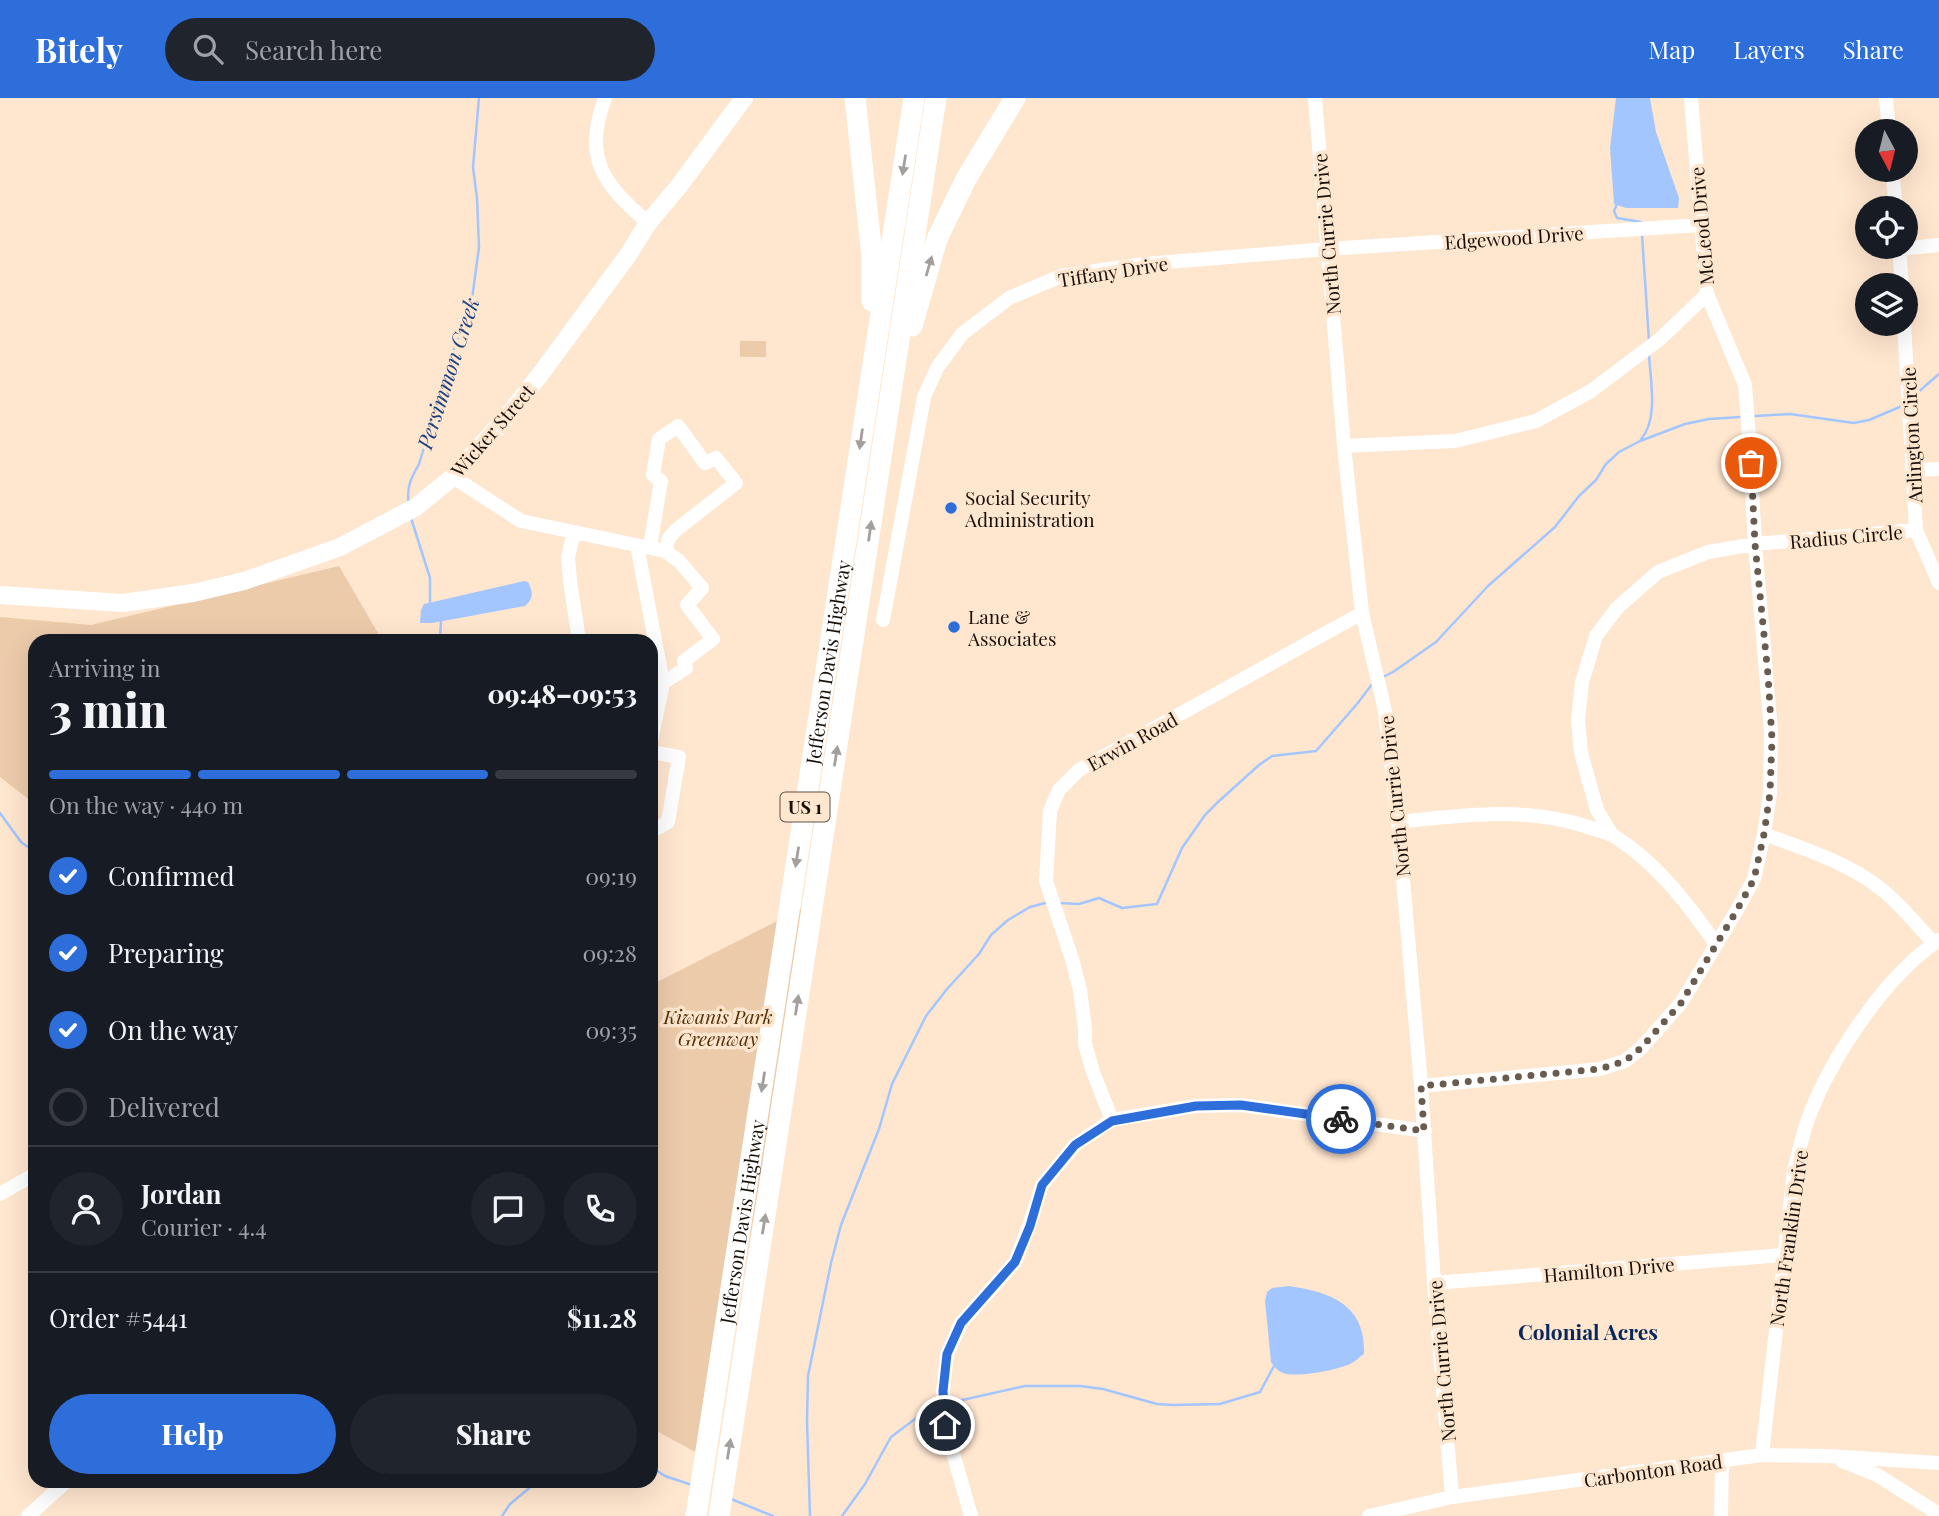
<!DOCTYPE html>
<html lang="en">
<head>
<meta charset="utf-8">
<style>
  body { margin:0; font-family:"Playfair Display",serif; background:#20242c; color:#f1f3f6; height:100vh; display:flex; flex-direction:column; font-size:26px; white-space:nowrap }
  * { box-sizing:border-box; margin:0 }
  p { font-size:23px; color:#9ea1a6 }
  .icon { flex:none; width:38px; height:38px; fill:none; stroke:currentColor; stroke-width:2; stroke-linecap:round; stroke-linejoin:round }
  .map { position:relative; flex:1; overflow:hidden }
  .side { position:absolute; left:28px; top:536px; width:630px; height:854px; display:flex; flex-direction:column; background:#171b24; border-radius:21px; box-shadow:0 7px 28px #0002 }
  .side>* { flex:none }
  .needle { width:46px; rotate:173deg }
  .buttons { position:absolute; left:1855px; top:21px; display:grid; gap:14px }
  .buttons a { display:grid; place-items:center; width:63px; height:63px; border-radius:50%; background:#171b24; box-shadow:0 7px 28px #0002; font-size:35px }
  .pin { position:absolute; display:grid; place-items:center; width:60px; height:60px; color:#fff; margin:-30px; border:4px solid #fff; border-radius:50%; box-shadow:0 2px 7px #0007 }
  .courier { position:absolute; display:grid; place-items:center; width:70px; height:70px; margin:-35px; border:5px solid #2e6edb; border-radius:50%; background:#fff; color:#222; box-shadow:0 2px 9px #0007 }
  .headline em { font-style:normal; font-weight:800 }
  .headline div { display:flex; flex-direction:column-reverse }
  .headline { display:flex; align-items:center; justify-content:space-between; height:119px; padding:0 21px }
  h1 { font-size:46px; font-weight:800; line-height:52px }
  .bar { display:grid; grid-template-columns:repeat(4,1fr); gap:10px 7px; align-content:center; height:84px; padding:0 21px }
  .bar i { height:9px; border-radius:5px; background:#363941 }
  .bar .active { background:#2e6edb }
  .bar p { grid-column:span 4 }
  .line { display:flex; align-items:center; gap:18px; padding:0 21px; border-top:2px solid #363941 }
  .line div { flex:1 }
  .round { display:grid; place-items:center; flex:none; width:74px; height:74px; border-radius:37px; background:#20242c }
  ol { padding:0 21px; list-style:none }
  li { display:flex; align-items:center; gap:21px; height:77px }
  li p { margin-inline-start:auto }
  li .icon { padding:7px; border-radius:50%; background:#2e6edb; color:#fff; stroke-width:4 }
  li:last-child { color:#9ea1a6 }
  li i { width:38px; height:38px; border:4px solid #363941; border-radius:50% }
  .primary-button { display:flex; gap:14px; margin-top:auto; padding:14px 21px }
  .primary-button a { flex:1; height:80px; border-radius:42px; background:#2e6edb; color:#fff; font-size:28px; font-weight:800; line-height:80px; text-align:center }
  .primary-button a+a { background:#20242c; color:#f1f3f6 }
  header { display:flex; align-items:center; gap:42px; box-sizing:border-box; height:98px; padding:0 35px; background:#2e6edb; color:#fff }
  header strong { font-size:33px }
  nav { display:flex; gap:38px; margin-inline-start:auto; font-size:24px }
  .search { width:490px; height:63px; background:#20242c; display:flex; align-items:center; gap:18px; box-sizing:border-box; padding:0 24px; border-radius:38px; color:#9ea1a6; font-size:26px }
  .map>svg:first-child { display:block }
</style>
</head>
<body>
<header>
<strong>Bitely</strong>
<div class="search"><svg class="icon" aria-label="search" viewBox="0 0 24 24"><circle cx="10" cy="10" r="6"/><path d="M15 15l6 6"/></svg>Search here</div>
<nav><a>Map</a><a>Layers</a><a>Share</a></nav>
</header>
<div class="map">
<svg width="1939" height="1418" viewBox="0 0 1939 1418">
  <rect width="100%" height="100%" fill="#ffe6cf"/>
  <path fill="#eccbab" d="M740 243H766V259H740Z
    M339 468 382 542H35V706L0 679V519L91 527Z
    M805 809C776 994 743 1178 712 1363L651 1330V887Z"/>
  <path fill="#a4c6fe" d="M1616 0H1650L1656 34 1679 100 1678 110H1626L1614 106 1610 50Z
    M524 483 528 484C533 494 534 500 525 508L432 525H420L421 512 424 506Z
    M1289 1188C1331 1194 1366 1207 1364 1256 1359 1259 1355 1264 1350 1266 1337 1272 1296 1280 1283 1275 1278 1273 1274 1269 1271 1264L1265 1203 1267 1194 1272 1190Z"/>
  <g fill="none" stroke-linecap="round" stroke-linejoin="round">
    <path stroke="#a4c6fe" stroke-width="2.5" d="M1617 106 1614 113 1617 120 1641 124
      M1642 137 1649 243
      M1916 296 1939 276
      M1755 318 1790 316 1854 325 1869 322 1902 308
      M1641 341C1659 321 1650 281 1649 256
      M409 406C406 390 411 380 419 366L455 248 472 201 479 149 477 100 473 69 479 0
      M411 420 430 480V504
      M440 542 441 522
      M1381 580 1393 574 1436 544 1488 488 1555 429 1579 398 1596 382 1606 366 1619 354 1640 343 1685 326 1709 321 1740 319
      M0 715 21 744 35 754
      M1059 805 1079 806 1099 800 1122 810 1157 806 1182 750 1205 717 1218 704 1259 667 1272 658 1316 653 1357 606 1373 585
      M949 1305 1025 1288H1080L1103 1291 1157 1306 1173 1307 1220 1306 1260 1294 1274 1268
      M651 1369 665 1378 692 1387
      M731 1401 773 1418
      M502 1418 510 1406 539 1382
      M810 1418 807 1323 808 1278 831 1165 841 1127 879 1031 892 986 926 918 947 891 979 856 991 837 1008 822 1030 809 1049 804
      M842 1418 865 1386 891 1339 927 1312 939 1308"/>
    <path stroke="#fff" stroke-width="14" d="M605 0C583 62 603 85 648 125
      M1315 0 1344 348 1362 515 1385 613 1398 724 1421 988 1434 1185 1452 1399
      M1886 0 1889 33
      M1892 72 1896 110
      M1899 149 1902 187
      M1899 151 1939 147
      M1904 226 1916 432 1939 485
      M1344 348 1455 343 1536 323 1591 293 1660 241 1707 196
      M1914 372 1939 371
      M453 379 521 423 665 453 679 463 702 490 687 507 713 541 684 563 686 570 663 585
      M574 434 568 459 570 483 579 542
      M637 447 663 585 651 643
      M650 449 661 383 653 377 659 341 678 328 705 365 716 360 736 385 676 432 669 440 665 453
      M883 522 924 299 937 270 962 236 1009 200 1061 178 1144 166 1327 151 1701 127
      M651 654 679 659 668 724 651 734
      M1398 724C1462 717 1526 708 1588 729 1597 732 1606 734 1614 738 1657 765 1687 805 1716 846
      M1764 736C1804 751 1847 764 1881 791 1901 806 1917 828 1934 845
      M1612 737 1597 712 1581 655 1578 622 1582 584 1596 538 1617 510 1658 474 1708 454 1755 446 1916 432
      M1421 988 1600 971 1625 963 1641 950 1681 905 1737 812 1754 781 1764 736 1770 695 1771 633 1755 446 1749 338 1745 287 1707 196 1691 0
      M1112 1022 1093 974 1085 946V931L1080 892 1072 861 1046 783 1050 713 1059 692 1079 672 1362 515
      M0 1096 35 1076
      M1434 1185 1784 1157
      M1762 1357 1794 1072C1798 1058 1801 1044 1805 1030 1825 968 1884 878 1939 842
      M1842 1363 1877 1377 1939 1416
      M28 1418 68 1382
      M971 1418 945 1327 943 1293 947 1256 961 1225 1015 1164 1029 1128 1042 1087 1075 1047 1112 1022 1196 1008 1241 1007 1425 1033
      M1369 1418 1452 1399 1762 1357 1828 1358 1939 1365
      M1721 1418 1722 1363"/>
    <path stroke="#fff" stroke-width="18" d="M0 497 123 505 193 495 244 483 340 449 416 409 453 379 510 315 542 274 628 157 648 125 679 88 744 0"/>
    <g stroke="#fff" stroke-width="21">
      <path d="M855 0 872 158V203"/>
      <path d="M912 228 937 141 966 81 1015 0"/>
      <path id="s1" d="M696 1418 914 0"/>
      <path d="M719 1418 936 0"/>
    </g>
  </g>
  <defs><path id="oneway-solid" d="M-6-.8H1V-3.2L6.5 0L1 3.2V.8H-6Z" transform="scale(1.75)"/></defs>
  <g fill="#a39f9c">
    <use href="#oneway-solid" transform="translate(904 67) rotate(99)"/>
    <use href="#oneway-solid" transform="translate(929 168) rotate(-74)"/>
    <use href="#oneway-solid" transform="translate(861 341) rotate(98)"/>
    <use href="#oneway-solid" transform="translate(870 433) rotate(-82)"/>
    <use href="#oneway-solid" transform="translate(836 658) rotate(-81)"/>
    <use href="#oneway-solid" transform="translate(797 759) rotate(99)"/>
    <use href="#oneway-solid" transform="translate(797 907) rotate(-81)"/>
    <use href="#oneway-solid" transform="translate(763 984) rotate(99)"/>
    <use href="#oneway-solid" transform="translate(764 1126) rotate(-81)"/>
    <use href="#oneway-solid" transform="translate(729 1351) rotate(-81)"/>
  </g>
  <g fill="none" stroke-linecap="round" stroke-linejoin="round">
    <path stroke="#695b4e" stroke-width="7" stroke-dasharray="0 12.6" d="M1341 1021 1424 1033 1421 988 1600 971 1625 963 1641 950 1681 905 1737 812 1754 781 1764 736 1770 695 1772 641 1768 577 1755 446 1751 365"/>
    <path stroke="#2e6edb" stroke-width="9" d="M945 1327 943 1293 947 1256 961 1225 1015 1164 1030 1128 1042 1087 1075 1047 1112 1023 1196 1008 1241 1007 1341 1021"/>
  </g>
  <g fill="#2e6edb" stroke="#ffe6cf" stroke-width="2.5">
    <circle cx="951" cy="410" r="7"/>
    <circle cx="954" cy="529" r="7"/>
  </g>
  <g text-anchor="middle" dominant-baseline="central" stroke-width="7" stroke-linejoin="round" paint-order="stroke">
    <rect fill="#ffe6cf" stroke="#5d5044" stroke-width="2" x="780.5" y="694.5" width="49" height="29" rx="5"/>
    <g font-size="18" font-weight="bold" fill="#181008">
      <text x="805" y="709">US 1</text>
    </g>
    <g font-size="19" fill="#181008" stroke="#ffe6cf">
      <text transform="translate(1701 128) rotate(-95)">McLeod Drive</text>
      <text transform="translate(1326 136) rotate(-95)">North Currie Drive</text>
      <text transform="translate(1514 139) rotate(-4)">Edgewood Drive</text>
      <text transform="translate(1113 173) rotate(-9)">Tiffany Drive</text>
      <text transform="translate(492 332) rotate(-49)">Wicker Street</text>
      <text transform="translate(1911 337) rotate(-93)">Arlington Circle</text>
      <text transform="translate(1846 438) rotate(-5)">Radius Circle</text>
      <text stroke="none"><textPath href="#s1" startOffset="864">Jefferson Davis Highway</textPath></text>
      <text transform="translate(1132 643) rotate(-29)">Erwin Road</text>
      <text transform="translate(1394 698) rotate(-96)">North Currie Drive</text>
      <text stroke="none"><textPath href="#s1" startOffset="298">Jefferson Davis Highway</textPath></text>
      <text transform="translate(1788 1140) rotate(-82)">North Franklin Drive</text>
      <text transform="translate(1609 1171) rotate(-5)">Hamilton Drive</text>
      <text transform="translate(1441 1263) rotate(-95)">North Currie Drive</text>
      <text transform="translate(1653 1372) rotate(-8)">Carbonton Road</text>
    </g>
    <g font-size="19" fill="#181008" stroke="#ffe6cf" text-anchor="start">
      <text x="965" y="399">Social Security<tspan x="965" dy="22">Administration</tspan></text>
      <text x="968" y="518">Lane &amp;<tspan x="968" dy="22">Associates</tspan></text>
    </g>
    <g font-size="19" font-style="italic" fill="#513007" stroke="#ffe6cf">
      <text x="718" y="918">Kiwanis Park<tspan x="718" dy="22">Greenway</tspan></text>
    </g>
    <g font-size="21" font-style="italic" fill="#1a4081" stroke="#ffe6cf">
      <text transform="translate(447 275) rotate(-72)">Persimmon Creek</text>
    </g>
    <g font-size="21" font-weight="bold" fill="#08275b" stroke="#ffe6cf">
      <text x="1588" y="1233">Colonial Acres</text>
    </g>
  </g>
</svg>
<div class="buttons">
<a><svg class="needle" viewBox="-14 -14 28 28"><path d="M0-13l5 13h-10z" fill="#e53935"/><path d="M0 13l5-13h-10z" fill="#9ea1a6"/></svg></a>
<a><svg class="icon" aria-label="locate" viewBox="0 0 24 24"><circle cx="12" cy="12" r="6"/><path d="M12 2v4M12 18v4M2 12h4M18 12h4"/></svg></a>
<a><svg class="icon" aria-label="layers" viewBox="0 0 24 24"><path d="M12 4l9 5-9 5-9-5zM3 14l9 5 9-5"/></svg></a>
</div>
<div class="pin" style="left:1751px;top:365px;background:#ea580c"><svg class="icon" aria-label="bag" viewBox="0 0 24 24"><path d="M5 8h14l-1 12H6zM9 8a3 3 0 0 1 6 0"/></svg></div>
<div class="pin" style="left:945px;top:1327px;background:#1f2937"><svg class="icon" aria-label="home" viewBox="0 0 24 24"><path d="M3 11l9-7 9 7M6 9v11h12V9"/></svg></div>
<div class="courier" style="left:1341px;top:1021px"><svg class="icon" aria-label="bike" viewBox="0 0 24 24"><circle cx="6" cy="16" r="4"/><circle cx="18" cy="16" r="4"/><path d="M6 16l4-8h5l3 8M10 8l3 8H6M13 5h3"/></svg></div>
<section class="side">
<div class="headline"><div><h1>3 min</h1><p>Arriving in</p></div><em>09:48–09:53</em></div>
<div class="bar"><i class="active"></i><i class="active"></i><i class="active"></i><i></i><p>On the way · 440 m</p></div>
<ol>
<li><svg class="icon" aria-label="check" viewBox="0 0 24 24"><path d="M5 12l5 5 9-10"/></svg>Confirmed<p>09:19</p></li>
<li><svg class="icon" aria-label="check" viewBox="0 0 24 24"><path d="M5 12l5 5 9-10"/></svg>Preparing<p>09:28</p></li>
<li><svg class="icon" aria-label="check" viewBox="0 0 24 24"><path d="M5 12l5 5 9-10"/></svg>On the way<p>09:35</p></li>
<li><i></i>Delivered</li>
</ol>
<div class="line" style="height:126px"><a class="round"><svg class="icon" aria-label="person" viewBox="0 0 24 24"><circle cx="12" cy="8" r="4"/><path d="M4 21q1-7 8-7t8 7"/></svg></a><div><b>Jordan</b><p>Courier · 4.4</p></div><a class="round"><svg class="icon" aria-label="chat" viewBox="0 0 24 24"><path d="M4 5h16v11H9l-5 4z"/></svg></a><a class="round"><svg class="icon" aria-label="phone" viewBox="0 0 24 24"><path d="M5 4h4l2 5-3 2q2 4 5 5l2-3 5 2v4C11 20 4 13 5 4z"/></svg></a></div>
<div class="line" style="height:91px"><div>Order #5441</div><b>$11.28</b></div>
<div class="primary-button"><a>Help</a><a>Share</a></div>
</section>
</div>
</body>
</html>
